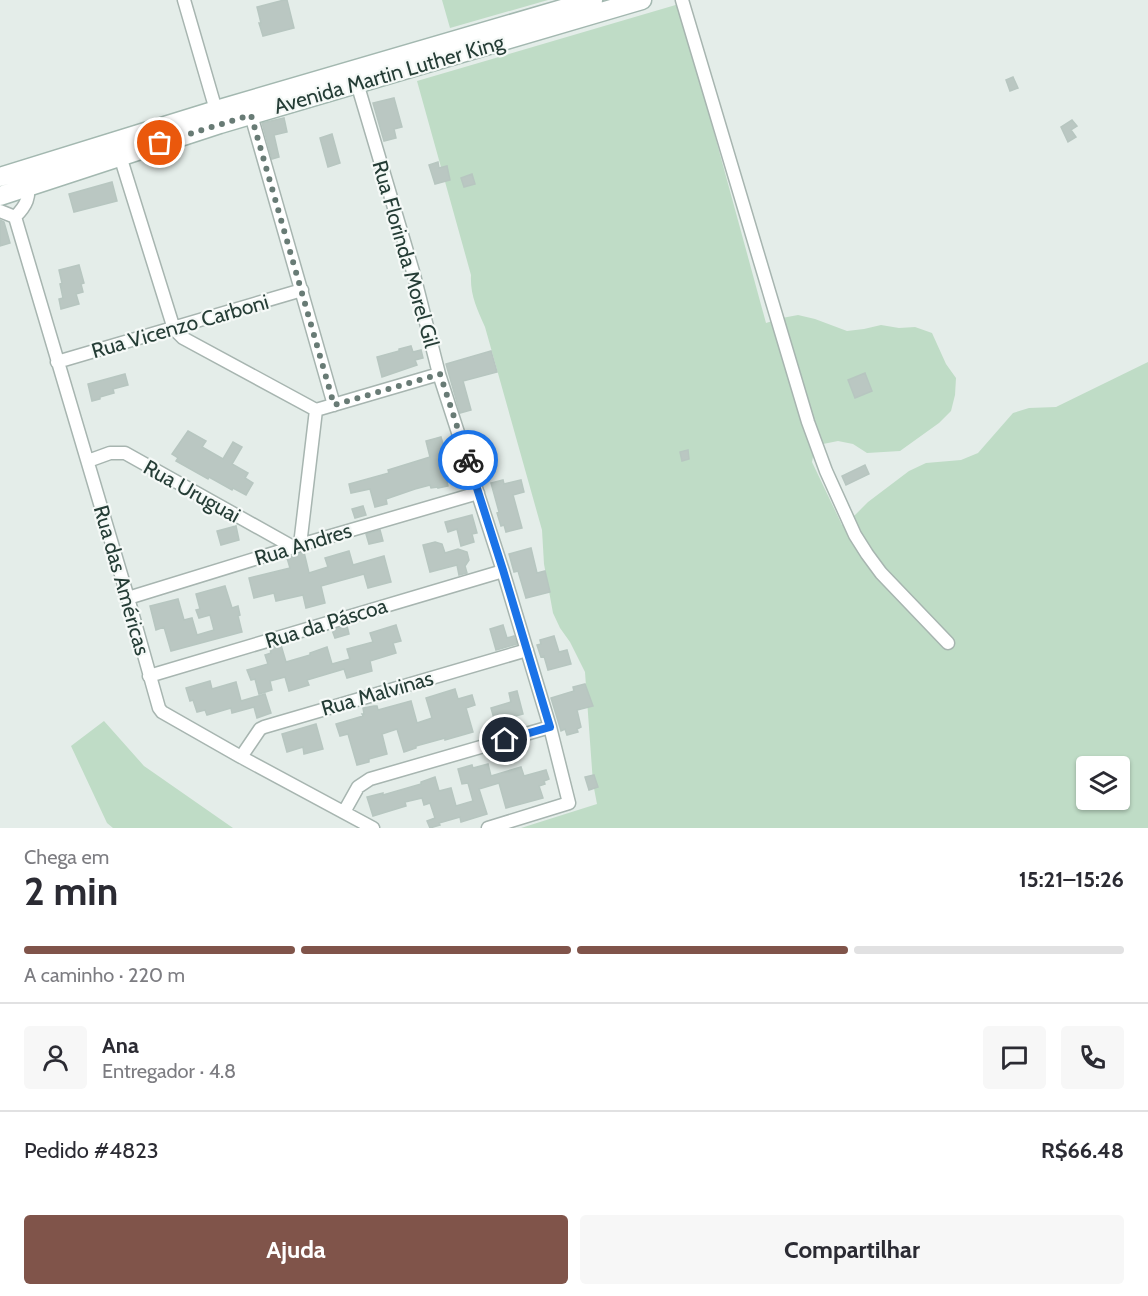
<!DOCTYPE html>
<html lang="pt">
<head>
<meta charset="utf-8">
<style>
  body { margin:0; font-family:Cabin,sans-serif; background:#f7f7f7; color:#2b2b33; height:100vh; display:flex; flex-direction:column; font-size:22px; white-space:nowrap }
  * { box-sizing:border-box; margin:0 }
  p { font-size:20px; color:#7c7c81 }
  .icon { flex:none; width:33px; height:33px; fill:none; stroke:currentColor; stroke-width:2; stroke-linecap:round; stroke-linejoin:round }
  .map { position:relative; height:828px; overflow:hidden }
  .side { display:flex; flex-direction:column; background:#fff; flex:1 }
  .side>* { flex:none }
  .tools { position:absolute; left:1076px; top:756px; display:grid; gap:12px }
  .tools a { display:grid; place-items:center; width:54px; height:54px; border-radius:6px; background:#fff; box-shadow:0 2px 4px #0004; font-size:30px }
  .pin { position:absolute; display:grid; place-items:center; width:51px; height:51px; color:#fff; margin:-26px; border:3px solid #fff; border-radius:50%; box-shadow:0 2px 6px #0007 }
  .courier { position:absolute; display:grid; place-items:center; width:60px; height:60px; margin:-30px; border:4px solid #1a73e8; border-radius:50%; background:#fff; color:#222; box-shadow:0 2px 8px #0007 }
  .summary em { font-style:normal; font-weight:800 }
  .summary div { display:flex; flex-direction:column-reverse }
  .summary { display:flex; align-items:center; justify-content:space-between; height:102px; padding:0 24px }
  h1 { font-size:39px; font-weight:800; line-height:45px }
  .bar { display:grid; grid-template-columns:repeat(4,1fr); gap:9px 6px; align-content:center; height:72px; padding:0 24px }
  .bar i { height:8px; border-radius:4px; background:#e1e1e2 }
  .bar .active { background:#80544a }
  .bar p { grid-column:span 4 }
  .line { display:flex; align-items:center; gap:15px; padding:0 24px; border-top:2px solid #e1e1e2 }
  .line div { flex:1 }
  .round { display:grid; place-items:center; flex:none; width:63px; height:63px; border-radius:6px; background:#f7f7f7 }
  .action { display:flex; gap:12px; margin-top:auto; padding:12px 24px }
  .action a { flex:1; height:69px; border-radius:6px; background:#80544a; color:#fff; font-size:24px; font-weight:800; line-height:69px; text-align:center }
  .action a+a { background:#f7f7f7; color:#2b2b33 }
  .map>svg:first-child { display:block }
</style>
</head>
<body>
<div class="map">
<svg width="1148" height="828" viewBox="0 0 1148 828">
  <rect width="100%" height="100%" fill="#e4ede9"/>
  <path fill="#bfdcc6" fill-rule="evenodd" d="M442 0H548L450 28Z
    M679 4 766 323 782 318 798 315 815 319 847 331 864 329 881 325 899 328 915 327 932 333 946 364 956 378 955 395 951 411 939 423 900 451 867 453 853 444 838 441 823 444 813 457 812 462 842 525 855 515 868 502 909 471 926 463 961 460 978 453 1013 413 1029 408 1056 407 1148 362V828H521L597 804 593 783 585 672 570 642 560 628 553 613 544 564 542 530 485 327C477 309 470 295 471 275L417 81ZM1086 766H1119V800H1086Z
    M104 721 144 766 233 828H113L107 823 71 746Z"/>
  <path fill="#bac7c2" stroke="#b7c6c0" stroke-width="1.5" d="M284 0H287L294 28 263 36 259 23H261L257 7Z
    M1013 77 1018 88 1010 91 1006 80Z
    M394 98 402 127 394 129 396 138 384 141 373 103Z
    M284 118 287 132 274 135 279 157 272 159 262 123Z
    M1072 120 1077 126 1071 130 1076 137 1068 142 1061 127Z
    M332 134 340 163 328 167 320 138Z
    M438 162 439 168 447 166 450 180 435 184 429 165Z
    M472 174 475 184 464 187 461 178Z
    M112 182 117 201 74 212 69 194Z
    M0 220 4 222 10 243 0 246Z
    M79 265 84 283 81 284 83 292 76 294 79 304 61 309 59 299 63 298 60 284 62 283 59 270Z
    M411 346 413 352 421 350 423 358 415 360 417 365 382 377 377 357 399 351V349Z
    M491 351 497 372 463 381 471 410 460 413 446 364Z
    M865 373 872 391 855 398 848 380Z
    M125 374 128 385 113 389 114 393 100 397V399L92 401 88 384Z
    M188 431 206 441 202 447 223 459 233 442 242 447 232 464 248 473 245 478 253 483 246 495 233 488 232 490 209 477 208 479 176 461 178 458 172 454Z
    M441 437 446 454 450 453 456 475 446 477 448 486 438 488V487L431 488 430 485 415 489 386 499 387 504 375 507 370 489 351 493 349 484 389 473 388 470 430 457 426 441Z
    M688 450 689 459 682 461 680 452Z
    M865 465 869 474 846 485 842 476Z
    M503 480 504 484 521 480 524 492 513 495 522 528 506 532 504 525 501 526 497 513 499 512 491 483Z
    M363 506 366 515 355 518 352 509Z
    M472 515 477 533 472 534 474 542 461 546 457 529 448 532 445 522Z
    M236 526 239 540 221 545 217 531Z
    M380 530 383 541 369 544 366 534Z
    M435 542 442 544 445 553 458 549 467 552 469 560 465 566 467 573 459 575 457 565 430 572 423 545Z
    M531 548 537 573 545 571 550 592 526 598 518 571 514 572 509 554Z
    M349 551 353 565 384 556 391 582 368 588 364 574 321 586 325 603 306 608 303 595 276 601 274 593 254 598 249 578 290 568 287 558 304 552 309 573 328 567 325 558Z
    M225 586 232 608 238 606 240 615 238 616 242 632 171 651 164 627 156 630 150 606 178 599 184 620 192 618 197 635 214 630 210 615 199 618 196 610 200 609 196 594Z
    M396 625 401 641 393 643 396 653 370 661 372 671 347 678 344 669 307 680 309 685 289 691 285 677 270 681 272 690 259 694 255 679 251 680 247 670 268 664 265 655 271 653 270 649 281 645 286 662 310 655V653L327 647 332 664 350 659 347 649 373 642 370 633Z
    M503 625 507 638 514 636 517 644 496 650 490 629Z
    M347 626 349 634 335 638 332 630Z
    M554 636 559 652 567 650 571 664 548 670 544 656 541 657 537 645 541 644 540 640Z
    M210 681 212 689 236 682 241 701 265 694 271 713 257 718 254 707 232 713 231 708 207 715 205 710 197 712 193 700 190 701 186 688Z
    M585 684 593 706 577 710 581 727 577 729 578 732 567 735 565 729 561 731 551 698 574 691 573 687Z
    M455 689 458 699 472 695 475 705 466 708 473 732 445 740V738L416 746V748L404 752 397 729 382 734 387 754 369 759V762L357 765 348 734 340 736 336 724 363 716 362 714H364L363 708 374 706H377L378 710 411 701 417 723 432 718 426 698Z
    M517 691 523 714 495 722 491 708 511 702 509 693Z
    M316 724 323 749 304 754 303 747 287 752 282 734Z
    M488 764 491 776 521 767 524 776 546 770 549 779 544 781 545 784 539 786 543 798 506 808 499 783 479 789 487 814 461 822 460 817 439 823 440 825 430 828 427 821 435 818 430 803 424 805 422 798 405 802 406 806 373 816 367 797 383 793V795L421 784V782L435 777 439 791 451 788 456 806 473 801 468 783 462 784 458 769 472 765 473 768Z
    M594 775 598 787 589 790 585 777Z"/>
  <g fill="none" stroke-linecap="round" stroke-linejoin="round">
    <defs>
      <path id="street" d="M184 0 218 117
        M682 0 808 422 826 471 855 535 867 554 881 573 948 643
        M357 83 414 275 439 374 503 571 550 727 569 803 488 828
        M251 115 334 405
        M120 156 174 329 183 338 316 410 439 374
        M0 211 15 217
        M15 217 128 598 159 708 162 712 241 757 373 828
        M15 217C26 206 31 197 27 181
        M57 362 302 290
        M88 461 110 453H125L293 547
        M300 545 316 410
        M128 598 300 545 478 493
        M149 676 503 571
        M241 757 260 729 264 727 527 650
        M344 812 358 787 370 779 550 727"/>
      <path id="secondary" d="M0 177 216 110 593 0
        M0 196 220 124 642 0"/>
    </defs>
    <use href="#street" stroke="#a7b5b0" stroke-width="15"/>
    <use href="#secondary" stroke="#a3b8b0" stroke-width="21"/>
    <use href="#street" stroke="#fff" stroke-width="12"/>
    <use href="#secondary" stroke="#fff" stroke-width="18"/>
  </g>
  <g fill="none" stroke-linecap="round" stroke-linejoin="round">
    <path stroke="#687b75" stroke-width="6" stroke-dasharray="0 10.8" d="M160 143 251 115 334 405 440 374 468 460"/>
    <path stroke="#1a73e8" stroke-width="8" d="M468 460 503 570 550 727 505 740"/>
  </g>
  <g text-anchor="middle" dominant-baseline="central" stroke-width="4.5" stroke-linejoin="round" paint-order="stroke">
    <g font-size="21" fill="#253d36" stroke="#f5f9f7">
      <text transform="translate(389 74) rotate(-16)">Avenida Martin Luther King</text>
      <text transform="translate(406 254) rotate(74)">Rua Florinda Morel Gil</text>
      <text transform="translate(180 326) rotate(-16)">Rua Vicenzo Carboni</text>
      <text transform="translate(192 491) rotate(29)">Rua Uruguai</text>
      <text transform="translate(303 544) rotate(-17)">Rua Andres</text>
      <text transform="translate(122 580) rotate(74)">Rua das Américas</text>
      <text transform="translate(326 623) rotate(-17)">Rua da Páscoa</text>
      <text transform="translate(377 693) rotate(-16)">Rua Malvinas</text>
    </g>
  </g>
</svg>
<div class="tools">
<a><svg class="icon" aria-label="layers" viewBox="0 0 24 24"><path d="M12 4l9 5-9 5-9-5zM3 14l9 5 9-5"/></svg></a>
</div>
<div class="pin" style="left:160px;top:143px;background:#ea580c"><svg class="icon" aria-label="bag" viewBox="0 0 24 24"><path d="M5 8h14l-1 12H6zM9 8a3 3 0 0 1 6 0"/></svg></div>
<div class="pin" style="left:505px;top:740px;background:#1f2937"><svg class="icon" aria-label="home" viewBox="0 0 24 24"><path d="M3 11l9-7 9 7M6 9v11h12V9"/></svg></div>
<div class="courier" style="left:468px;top:460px"><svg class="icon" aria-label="bike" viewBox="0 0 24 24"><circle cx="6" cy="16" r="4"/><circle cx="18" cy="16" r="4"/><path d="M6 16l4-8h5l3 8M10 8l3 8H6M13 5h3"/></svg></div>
</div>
<section class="side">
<div class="summary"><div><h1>2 min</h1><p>Chega em</p></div><em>15:21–15:26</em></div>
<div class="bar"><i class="active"></i><i class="active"></i><i class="active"></i><i></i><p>A caminho · 220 m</p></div>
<div class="line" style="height:108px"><a class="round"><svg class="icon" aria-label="person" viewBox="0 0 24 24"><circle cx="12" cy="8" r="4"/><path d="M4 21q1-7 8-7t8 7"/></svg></a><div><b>Ana</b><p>Entregador · 4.8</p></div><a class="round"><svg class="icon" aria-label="chat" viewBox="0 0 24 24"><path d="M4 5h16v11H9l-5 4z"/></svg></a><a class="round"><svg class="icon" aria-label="phone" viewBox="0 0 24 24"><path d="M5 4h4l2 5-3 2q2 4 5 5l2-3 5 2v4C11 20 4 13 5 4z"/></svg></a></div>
<div class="line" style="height:78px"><div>Pedido #4823</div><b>R$66.48</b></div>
<div class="action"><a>Ajuda</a><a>Compartilhar</a></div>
</section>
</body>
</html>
